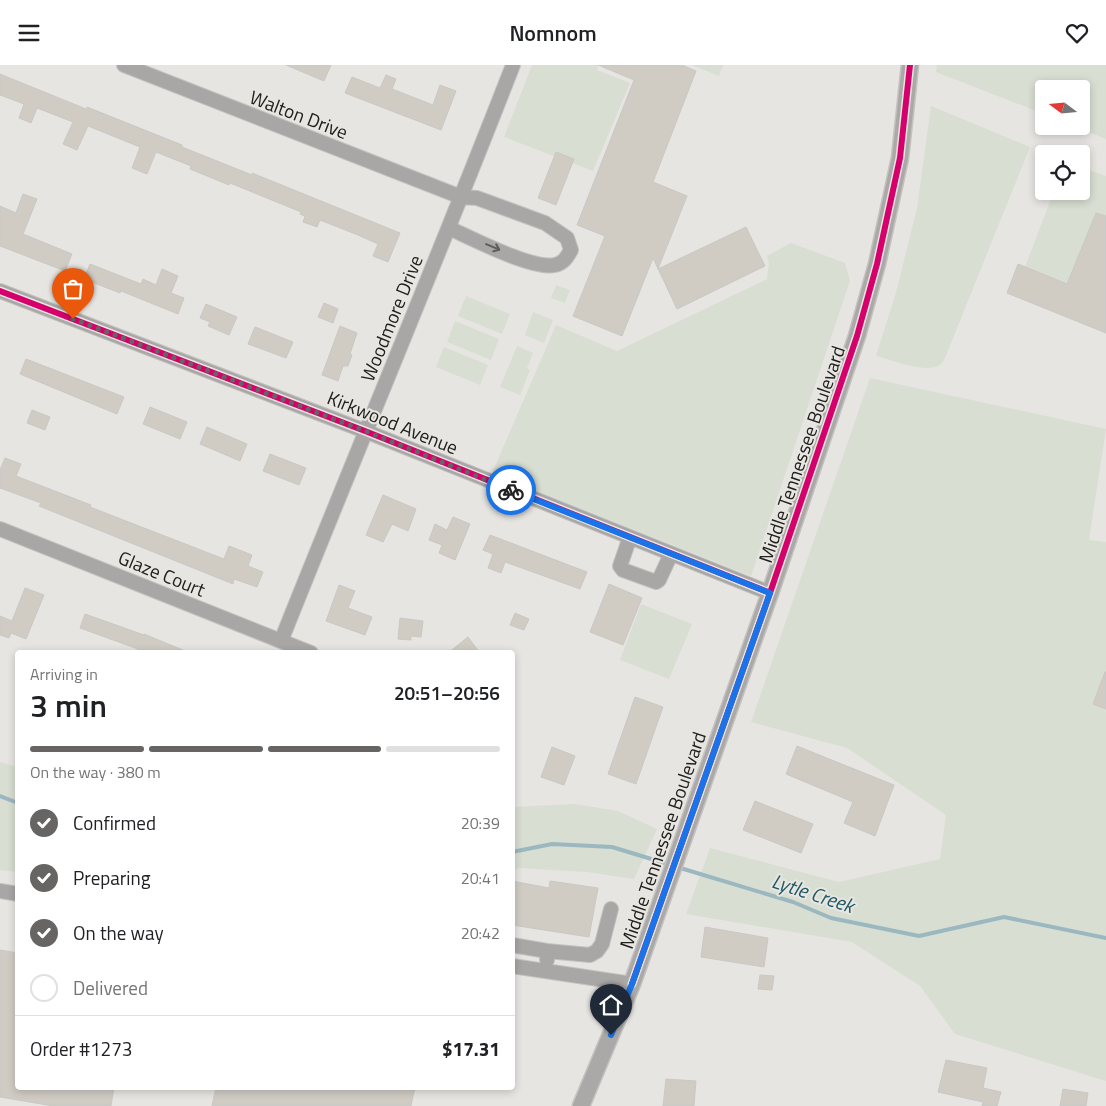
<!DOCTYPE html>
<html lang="en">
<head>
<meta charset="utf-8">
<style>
  body { margin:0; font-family:"Titillium Web",sans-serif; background:#f6f6f6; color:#202124; height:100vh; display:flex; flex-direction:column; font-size:19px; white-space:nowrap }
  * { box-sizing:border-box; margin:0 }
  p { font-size:16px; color:#757577 }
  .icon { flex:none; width:28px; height:28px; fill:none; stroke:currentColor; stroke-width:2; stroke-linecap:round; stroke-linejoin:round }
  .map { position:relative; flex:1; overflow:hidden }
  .details { position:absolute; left:15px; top:585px; width:500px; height:440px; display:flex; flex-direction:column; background:#fff; border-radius:5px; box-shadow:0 2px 8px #0003 }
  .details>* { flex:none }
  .needle { width:32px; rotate:286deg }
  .buttons { position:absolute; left:1035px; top:15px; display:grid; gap:10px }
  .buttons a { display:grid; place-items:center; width:55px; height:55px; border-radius:5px; background:#fff; box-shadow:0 2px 8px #0003; font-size:25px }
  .pin { position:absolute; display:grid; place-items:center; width:42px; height:42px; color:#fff; margin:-51px -21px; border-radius:50% 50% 50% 0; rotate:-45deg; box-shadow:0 0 5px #0007 }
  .pin .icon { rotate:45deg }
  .courier { position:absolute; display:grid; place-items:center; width:50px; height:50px; margin:-25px; border:4px solid #1a73e8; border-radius:50%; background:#fff; color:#222; box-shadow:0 1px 6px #0007 }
  .head em { font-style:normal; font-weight:600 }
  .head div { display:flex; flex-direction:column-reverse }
  .head { display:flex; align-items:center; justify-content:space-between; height:85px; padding:0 15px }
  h1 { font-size:32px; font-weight:600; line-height:38px }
  .bar { display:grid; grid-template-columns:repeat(4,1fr); gap:8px 5px; align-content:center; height:60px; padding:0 15px }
  .bar i { height:6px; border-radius:4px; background:#e0e0e0 }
  .bar .selected { background:#666563 }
  .bar p { grid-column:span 4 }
  .line { display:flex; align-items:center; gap:12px; padding:0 15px; border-top:1px solid #e0e0e0 }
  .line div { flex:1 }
  ol { padding:0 15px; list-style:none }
  li { display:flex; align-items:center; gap:15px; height:55px }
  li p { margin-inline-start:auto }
  li .icon { padding:5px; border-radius:50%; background:#666563; color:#fff; stroke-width:4 }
  li:last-child { color:#757577 }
  li i { width:28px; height:28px; border:2px solid #e0e0e0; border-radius:50% }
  header { display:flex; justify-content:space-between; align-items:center; height:65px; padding:0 15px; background:#fff; font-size:22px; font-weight:600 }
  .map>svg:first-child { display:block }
</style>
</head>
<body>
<header><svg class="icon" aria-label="menu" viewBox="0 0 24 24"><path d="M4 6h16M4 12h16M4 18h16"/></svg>Nomnom<svg class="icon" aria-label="heart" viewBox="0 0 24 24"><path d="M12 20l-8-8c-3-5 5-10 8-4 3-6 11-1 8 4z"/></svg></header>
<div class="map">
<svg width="1106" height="1041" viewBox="0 0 1106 1041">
  <rect width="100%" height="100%" fill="#e7e5e2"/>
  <path fill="#d8ded2" d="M532 0H598L597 5 630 18 593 106 504 72Z
    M692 0H723L719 11Z
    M937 0H1106V74L1074 61H1081V24H1044V49L936 7Z
    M931 41 1030 82 947 288C946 291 944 296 941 299 929 310 891 295 876 291L897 224 917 143Z
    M1081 102 1106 111V151L1096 148 1067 219 1025 202 1054 126H1081Z
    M791 178 845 198 850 216 751 511 492 408 556 260 617 286 767 214 769 198 767 191Z
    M556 220 570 225 565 238 551 233Z
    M466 231 510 249 502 269 458 251Z
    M533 247 553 255 544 278 525 270Z
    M455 256 499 274 491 295 447 277Z
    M517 281 533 288 527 303 530 305 520 330 500 322Z
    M444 282 488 300 480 320 436 302Z
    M870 313 1106 364 1089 475 1106 477V1016L955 969 920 921 852 877 686 849 710 783 839 817 940 794 946 750 847 683 751 657Z
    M641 539 692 559 669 614 620 595Z
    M0 697 17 702V807L0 805Z
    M574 739 618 746 657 764 634 814 587 807 519 803 513 805V742Z"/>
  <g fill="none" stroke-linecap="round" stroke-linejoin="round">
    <path stroke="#9bb8c0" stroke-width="4" d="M0 731 18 738
      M512 787 552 779 612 782 671 800
      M677 802 793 837 831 853 919 871 1004 852 1106 873"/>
  </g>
  <path fill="#d0ccc4" stroke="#c9c8c5" d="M286 0H331L324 16Z
    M598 0H682L696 6 653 117 687 131 658 204 746 162 765 201 677 244 653 193 622 271 573 251 605 171 577 160 634 15Z
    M0 9 86 44 87 42 182 80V82L252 110V108L400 168 388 197 373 191 378 179 358 170 320 155 317 162 303 157 305 151 300 149 301 147 230 118 229 120 190 104 191 101 156 87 147 109 132 103 140 82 88 61 77 85 63 79 73 57 37 43 31 58 19 53 24 39 0 30Z
    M386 10 396 14 392 24 433 40 440 20 456 26 441 65 345 28 352 12 380 23Z
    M556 87 574 94 556 140 538 133Z
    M23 129 37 134 23 169 72 189 65 206 0 181V141L16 148Z
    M1096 148 1106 151V268L1007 228 1018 199 1067 219Z
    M90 199 141 219 143 214 156 220 162 204 178 211 171 228 184 233 178 249 121 226 120 228 84 214Z
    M324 238 338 244 333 258 318 252Z
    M206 239 237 252 229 270 208 261 210 257 200 253Z
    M340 261 357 268 350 289 352 290 348 301H343L338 316 322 310Z
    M255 262 293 277 286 293 248 279Z
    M26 294 124 332 117 349 20 309Z
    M150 342 187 357 180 374 143 359Z
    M32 345 50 352 45 365 27 358Z
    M207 362 247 379 240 396 200 379Z
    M270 389 306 403 299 420 263 406Z
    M5 393 21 399 16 411 91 440 90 442 224 494 229 481 252 490 248 501 263 507 257 522 234 514 233 519 39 441 41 438 0 423V405Z
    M383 430 416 444 408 466 392 459 383 477 366 470Z
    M453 452 470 459 455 495 439 488 442 480 429 475 435 459 447 465Z
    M490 470 587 507 580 524 505 497 501 508 488 503 493 489 483 485Z
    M609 519 642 533 623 580 590 567Z
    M339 520 355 526 348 543 372 552 365 570 326 556Z
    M25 523 44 530 26 574 11 568 9 573 0 570V551L12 556Z
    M515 548 529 554 524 565 510 560Z
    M85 549 144 570V569L190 588H137L138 584 80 563Z
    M400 553 423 556 421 572 411 571V575L398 574Z
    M468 572 480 588H448Z
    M1105 607H1106V644L1093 639Z
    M635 632 663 642 636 719 608 709Z
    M797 681 894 720 875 771 844 758 853 737 786 709Z
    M552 682 575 691 564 720 541 712Z
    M755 736 813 759 801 788 743 765Z
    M512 816 549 823 550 816 598 823 589 872 512 860Z
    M705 862 768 873 764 902 701 892Z
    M0 885 18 888V1022H114L111 1041H53L0 1032Z
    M760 910 774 911 772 925 758 924Z
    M946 995 987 1003 983 1023 1001 1027 997 1041H982L983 1037 938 1027Z
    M666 1014 696 1016 694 1041H663Z
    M216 1022H415L411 1041H212Z
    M1063 1024 1088 1028 1086 1041H1060Z"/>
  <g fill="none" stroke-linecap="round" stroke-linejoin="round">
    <defs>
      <path id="minor" d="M124 0 461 132 477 133 545 158 567 173 571 185C567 192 564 198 555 200 533 205 471 173 449 163
        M0 226 365 366 770 528
        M0 464 311 588
        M630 472 620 501 623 505 656 517 659 515 671 489
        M281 576C358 383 438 193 513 0
        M0 826 18 829
        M512 880 547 886V895
        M547 886 590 890 597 886 602 879 611 844
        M512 901 632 919"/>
      <path id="major" d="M581 1041 632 919 770 528 857 271 877 199 900 93 910 0"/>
    </defs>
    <use href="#minor" stroke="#c3c2c0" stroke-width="16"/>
    <use href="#major" stroke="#c3c2c0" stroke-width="19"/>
    <use href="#minor" stroke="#a8a7a6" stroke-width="14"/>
    <use href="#major" stroke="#aba9a7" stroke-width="16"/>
    <defs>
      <path id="cycleway" d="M0 226 365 366 770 528
        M632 919 770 528 857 271 877 199 900 93 910 0"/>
    </defs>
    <use href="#cycleway" stroke="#e8e6e1" stroke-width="9"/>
    <use href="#cycleway" stroke="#d6006c" stroke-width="6"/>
  </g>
  <defs><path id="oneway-shaft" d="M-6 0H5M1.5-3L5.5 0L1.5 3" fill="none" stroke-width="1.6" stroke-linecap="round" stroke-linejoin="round" transform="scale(1.25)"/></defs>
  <use stroke="#5e5d5c" href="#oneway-shaft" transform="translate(493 182) rotate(23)"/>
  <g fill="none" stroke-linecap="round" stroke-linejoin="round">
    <path stroke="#666563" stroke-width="5" stroke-dasharray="0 9" d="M73 254 365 366 511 425"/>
    <path stroke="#1a73e8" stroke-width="6" d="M511 425 770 528 632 919 611 970"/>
  </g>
  <g text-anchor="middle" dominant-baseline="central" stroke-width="4" stroke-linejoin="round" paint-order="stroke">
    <g font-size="19" fill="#21201f" stroke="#e8e6e1">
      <text transform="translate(299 49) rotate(21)">Walton Drive</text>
      <text transform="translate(391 253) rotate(-68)">Woodmore Drive</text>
      <text transform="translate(393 357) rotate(22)">Kirkwood Avenue</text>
      <text transform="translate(801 389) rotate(-71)">Middle Tennessee Boulevard</text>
      <text transform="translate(162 508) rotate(22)">Glaze Court</text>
      <text transform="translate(662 775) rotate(-71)">Middle Tennessee Boulevard</text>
    </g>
    <g font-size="20" font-style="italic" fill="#1f5867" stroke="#e8e6e1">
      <text transform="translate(813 828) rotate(18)">Lytle Creek</text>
    </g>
  </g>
</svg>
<div class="buttons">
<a><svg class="needle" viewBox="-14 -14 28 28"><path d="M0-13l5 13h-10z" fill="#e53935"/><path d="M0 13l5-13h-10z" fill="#757577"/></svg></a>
<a><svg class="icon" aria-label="locate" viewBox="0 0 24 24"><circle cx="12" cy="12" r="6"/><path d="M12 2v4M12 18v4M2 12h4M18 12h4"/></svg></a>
</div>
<div class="pin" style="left:73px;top:254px;background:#ea580c"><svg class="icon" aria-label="bag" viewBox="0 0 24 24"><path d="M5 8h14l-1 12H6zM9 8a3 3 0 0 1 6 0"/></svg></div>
<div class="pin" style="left:611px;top:970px;background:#1f2937"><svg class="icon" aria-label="home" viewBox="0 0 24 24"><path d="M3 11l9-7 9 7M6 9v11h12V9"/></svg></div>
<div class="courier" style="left:511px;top:425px"><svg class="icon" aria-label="bike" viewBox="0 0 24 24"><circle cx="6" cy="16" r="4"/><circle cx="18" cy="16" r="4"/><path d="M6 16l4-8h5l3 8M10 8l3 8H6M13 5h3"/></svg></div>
<section class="details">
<div class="head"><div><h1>3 min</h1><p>Arriving in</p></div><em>20:51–20:56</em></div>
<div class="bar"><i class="selected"></i><i class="selected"></i><i class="selected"></i><i></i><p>On the way · 380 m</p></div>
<ol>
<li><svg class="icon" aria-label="check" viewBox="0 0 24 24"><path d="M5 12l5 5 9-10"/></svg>Confirmed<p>20:39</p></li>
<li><svg class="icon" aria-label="check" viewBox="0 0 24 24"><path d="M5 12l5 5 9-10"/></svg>Preparing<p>20:41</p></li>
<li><svg class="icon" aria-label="check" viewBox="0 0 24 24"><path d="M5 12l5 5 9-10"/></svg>On the way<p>20:42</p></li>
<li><i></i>Delivered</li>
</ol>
<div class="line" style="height:65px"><div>Order #1273</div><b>$17.31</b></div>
</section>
</div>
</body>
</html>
